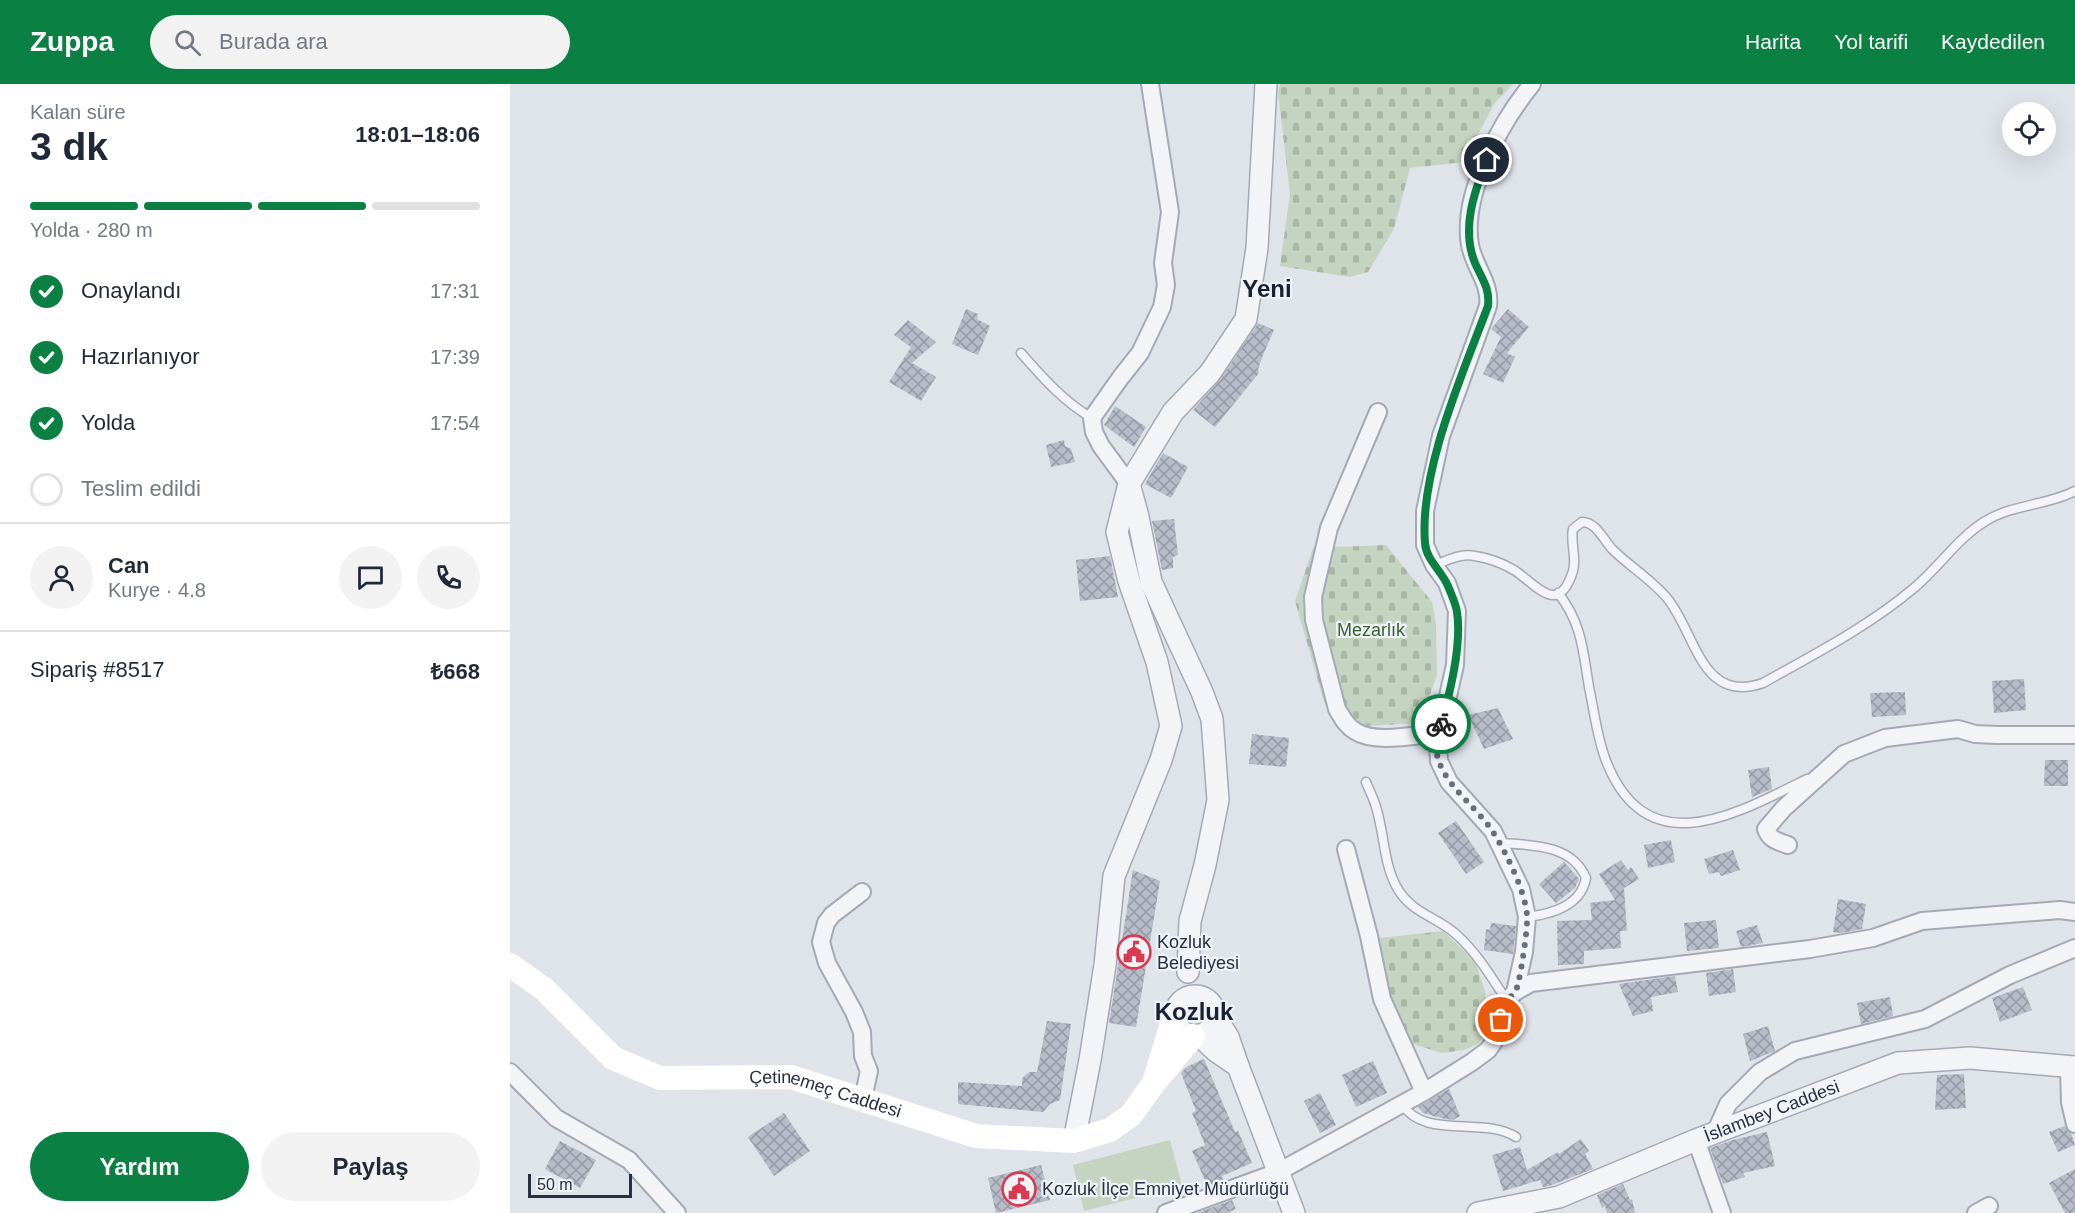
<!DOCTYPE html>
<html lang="tr">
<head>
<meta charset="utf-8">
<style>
  body { margin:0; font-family:Arial,sans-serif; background:#f2f2f3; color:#1f2937; height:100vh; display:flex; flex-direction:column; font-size:22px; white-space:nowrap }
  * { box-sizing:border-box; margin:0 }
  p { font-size:20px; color:#747a83 }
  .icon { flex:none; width:33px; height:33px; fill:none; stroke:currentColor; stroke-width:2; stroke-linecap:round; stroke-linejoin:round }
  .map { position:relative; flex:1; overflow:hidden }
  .sheet { display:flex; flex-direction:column; background:#fff; width:510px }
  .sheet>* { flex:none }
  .tools { position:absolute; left:1492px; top:18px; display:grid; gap:12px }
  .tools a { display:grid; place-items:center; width:54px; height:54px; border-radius:50%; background:#fff; box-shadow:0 6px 24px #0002; font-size:30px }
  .scale { position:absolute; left:18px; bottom:15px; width:104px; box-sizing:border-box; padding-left:6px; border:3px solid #273043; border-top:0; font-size:16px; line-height:21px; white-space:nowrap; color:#273043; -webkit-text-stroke:4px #eff2f7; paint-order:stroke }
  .pin { position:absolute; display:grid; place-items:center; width:51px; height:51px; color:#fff; margin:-26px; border:3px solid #fff; border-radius:50%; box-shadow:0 2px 6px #0007 }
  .courier { position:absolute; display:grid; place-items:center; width:60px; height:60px; margin:-30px; border:4px solid #0b8043; border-radius:50%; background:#fff; color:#222; box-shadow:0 2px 8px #0007 }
  .head em { font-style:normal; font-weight:700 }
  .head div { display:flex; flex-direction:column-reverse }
  .head { display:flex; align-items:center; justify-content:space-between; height:102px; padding:0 30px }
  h1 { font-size:39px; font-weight:700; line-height:45px }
  .bar { display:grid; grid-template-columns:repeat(4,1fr); gap:9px 6px; align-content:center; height:72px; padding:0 30px }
  .bar i { height:8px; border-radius:4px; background:#e0e1e3 }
  .bar .active { background:#0b8043 }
  .bar p { grid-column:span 4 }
  .line { display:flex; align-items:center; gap:15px; padding:0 30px; border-top:2px solid #e0e1e3 }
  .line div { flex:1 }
  .round { display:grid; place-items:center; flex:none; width:63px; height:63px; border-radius:32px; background:#f2f2f3 }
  ol { padding:0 30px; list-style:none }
  li { display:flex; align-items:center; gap:18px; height:66px }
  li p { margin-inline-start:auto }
  li .icon { padding:6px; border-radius:50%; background:#0b8043; color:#fff; stroke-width:4 }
  li:last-child { color:#747a83 }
  li i { width:33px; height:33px; border:3px solid #e0e1e3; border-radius:50% }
  .cta { display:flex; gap:12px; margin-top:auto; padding:12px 30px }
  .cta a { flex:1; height:69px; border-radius:36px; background:#0b8043; color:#fff; font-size:24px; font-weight:700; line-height:69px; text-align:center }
  .cta a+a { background:#f2f2f3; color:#1f2937 }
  header { display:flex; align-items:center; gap:36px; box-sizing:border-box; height:84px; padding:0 30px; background:#0b8043; color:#fff }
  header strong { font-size:28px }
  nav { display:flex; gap:33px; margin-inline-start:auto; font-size:21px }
  .search { width:420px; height:54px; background:#f2f2f3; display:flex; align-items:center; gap:15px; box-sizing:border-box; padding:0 21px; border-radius:33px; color:#747a83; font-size:22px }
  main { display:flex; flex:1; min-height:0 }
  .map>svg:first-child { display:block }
</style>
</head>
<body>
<header>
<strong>Zuppa</strong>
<div class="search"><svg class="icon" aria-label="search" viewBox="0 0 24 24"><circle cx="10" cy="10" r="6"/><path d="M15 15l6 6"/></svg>Burada ara</div>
<nav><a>Harita</a><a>Yol tarifi</a><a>Kaydedilen</a></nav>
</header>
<main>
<section class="sheet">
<div class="head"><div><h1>3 dk</h1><p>Kalan süre</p></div><em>18:01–18:06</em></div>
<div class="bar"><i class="active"></i><i class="active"></i><i class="active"></i><i></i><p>Yolda · 280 m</p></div>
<ol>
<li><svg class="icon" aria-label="check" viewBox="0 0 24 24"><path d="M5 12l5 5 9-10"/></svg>Onaylandı<p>17:31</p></li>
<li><svg class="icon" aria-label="check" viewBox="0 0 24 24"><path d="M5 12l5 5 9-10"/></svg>Hazırlanıyor<p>17:39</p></li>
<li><svg class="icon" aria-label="check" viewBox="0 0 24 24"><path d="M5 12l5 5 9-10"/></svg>Yolda<p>17:54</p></li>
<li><i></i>Teslim edildi</li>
</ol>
<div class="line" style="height:108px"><a class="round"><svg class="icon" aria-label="person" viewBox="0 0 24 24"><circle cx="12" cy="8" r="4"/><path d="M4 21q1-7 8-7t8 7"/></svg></a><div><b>Can</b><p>Kurye · 4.8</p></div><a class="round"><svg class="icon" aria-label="chat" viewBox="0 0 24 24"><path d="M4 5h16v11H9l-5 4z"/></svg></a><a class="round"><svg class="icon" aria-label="phone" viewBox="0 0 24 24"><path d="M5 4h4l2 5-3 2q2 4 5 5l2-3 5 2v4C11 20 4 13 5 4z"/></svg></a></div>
<div class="line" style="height:78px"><div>Sipariş #8517</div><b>₺668</b></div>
<div class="cta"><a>Yardım</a><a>Paylaş</a></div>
</section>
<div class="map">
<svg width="1565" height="1129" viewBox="0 0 1565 1129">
  <defs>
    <pattern id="cemetery-stones" width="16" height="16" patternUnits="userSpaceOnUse" patternTransform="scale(1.5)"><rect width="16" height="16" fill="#c5d4c0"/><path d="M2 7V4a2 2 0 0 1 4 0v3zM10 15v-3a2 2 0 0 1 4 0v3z" fill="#a9b6a6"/></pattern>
    <pattern id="building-cross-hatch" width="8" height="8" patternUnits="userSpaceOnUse" patternTransform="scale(1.5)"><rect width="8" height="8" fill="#b6bcc8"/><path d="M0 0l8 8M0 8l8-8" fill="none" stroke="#9499a4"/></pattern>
  </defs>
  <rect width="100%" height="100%" fill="#dfe3ea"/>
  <path fill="#c5d4c0" d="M660 1056 672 1102 574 1127 563 1081Z"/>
  <path fill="url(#cemetery-stones)" d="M770 0H1003L984 20 954 78 900 84 884 145 858 188 840 193 770 182 780 110 768 8Z
    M876 461 922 518 926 540 927 591 910 639 837 643 824 633 814 618 785 517 803 464Z
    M933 847 965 877 975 907 979 943 968 960 954 966 932 969 903 960 891 947 878 923 866 869 870 854Z"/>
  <path fill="url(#building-cross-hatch)" d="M456 225 468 230 467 235 480 242 468 271 442 260Z
    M998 225 1019 243 997 269 1005 273 993 299 973 290 991 253 981 245Z
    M398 236 426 258 402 279 426 293 411 317 379 298 401 263 384 251Z
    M748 239 764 246 753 271 748 285 749 289 705 343 683 326 710 296Z
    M605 322 636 343 624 363 594 341Z
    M554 356 555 362 561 365 565 378 541 383 536 361Z
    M653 369 678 383 661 414 635 400Z
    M664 435 668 471 663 473V484L652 486 642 437Z
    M600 472 608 513 570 517 566 476Z
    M1514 595 1516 626 1484 629 1482 597Z
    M1395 608 1396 631 1362 633 1360 609Z
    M988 624 1003 655 974 665 958 631Z
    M742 650 779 654 776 683 739 680Z
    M1535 676H1558V702H1534Z
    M1259 683 1262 705 1242 713 1238 686Z
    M946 737 974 778 956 790 928 749Z
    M1161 756 1165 778 1138 784 1134 761Z
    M1223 766 1230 786 1211 792 1209 788 1199 790 1194 775Z
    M1111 776 1118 786 1121 783 1129 795 1114 804 1117 847H1110L1111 864 1074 867V880L1048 881 1047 837 1082 836 1080 819 1105 816 1089 790Z
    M1054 778 1069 795 1065 804 1046 819 1029 800Z
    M623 786 650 797 626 943 599 939Z
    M1328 815 1356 820 1352 845 1331 849 1323 848Z
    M1206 836 1209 864 1177 867 1174 839Z
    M981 839 1006 842 1003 870 974 866 976 845 980 846Z
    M1247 841 1253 859 1231 863 1226 847Z
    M1223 885 1226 908 1199 912 1196 889Z
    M1165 892 1168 908 1141 913 1143 927 1123 932 1109 900Z
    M1513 903 1522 926 1490 938 1482 914Z
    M1380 913 1383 932 1351 940 1347 919Z
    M537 937 561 940 550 1016 540 1020 533 1028 448 1020V998L512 1002V995L515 991 520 988H527Z
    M1258 942 1265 967 1240 977 1233 950Z
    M694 975 725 1048 728 1047 742 1079 712 1092 714 1097 698 1103 682 1067 695 1061 682 1029 686 1027 671 989 676 983Z
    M863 977 877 1009 846 1023 832 991Z
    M1454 990 1456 1024 1425 1026 1427 991Z
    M939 1005 950 1032 943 1036 931 1034 913 1029 908 1023Z
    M810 1009 826 1041 810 1049 794 1017Z
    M274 1029 300 1067 264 1092 238 1053Z
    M1555 1042 1561 1049 1565 1061 1548 1068 1539 1048Z
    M1257 1048 1265 1082 1233 1089 1235 1093 1213 1100 1200 1064 1223 1056Z
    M1071 1055 1079 1067 1075 1070 1083 1085 1042 1101 1033 1103 1030 1096 993 1107 982 1071 1010 1063 1017 1086 1048 1068 1049 1070Z
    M50 1057 86 1076 70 1104 35 1085Z
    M531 1081 540 1116 486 1129 478 1094Z
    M1565 1085V1129H1555L1539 1099Z
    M1113 1100 1120 1116 1122 1115 1125 1129H1097L1095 1122 1092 1124 1087 1111Z
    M722 1116 726 1125 717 1129H687Z"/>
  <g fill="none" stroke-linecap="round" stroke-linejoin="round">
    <defs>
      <path id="service" d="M511 269C533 294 554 318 582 334
        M924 481C937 477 950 469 965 472 978 474 992 479 1004 486 1026 500 1048 534 1063 487 1067 473 1060 459 1063 445L1072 438C1086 438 1093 455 1102 465 1119 482 1141 495 1157 514 1186 549 1191 621 1253 599 1305 570 1359 542 1404 504 1429 483 1447 455 1474 438 1502 420 1536 422 1565 407
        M1048 509C1072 539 1073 567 1079 603 1084 627 1087 652 1095 674 1135 782 1224 731 1297 695
        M856 698C859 706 864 715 866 723 875 751 873 782 889 807 905 831 928 833 947 851 967 869 982 894 997 917
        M989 759C1021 761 1062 760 1076 794 1071 822 1042 830 1017 833
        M892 1020C914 1056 973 1032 1006 1053"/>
      <path id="minor" d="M868 328 819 444 803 513 804 536 827 625C832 633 836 642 845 647 864 660 905 651 927 649
        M619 400 591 362 584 348 582 334 611 293 630 269 652 223 656 201 653 179 660 128 640 0
        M1278 761C1267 757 1260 756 1256 745L1274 724 1334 670 1375 654 1448 645 1465 650 1487 651H1565
        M836 765 859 852 872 915 914 1008
        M352 808 322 831 316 839 311 858 317 879 344 928 352 948 353 972 359 987 353 1015
        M1005 908 1014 868 1017 833 1011 805 983 747 939 698 929 677 927 649 936 621 945 581 947 527 937 499 924 481 915 461V427L931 352 978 222C981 199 964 183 960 161 951 110 991 38 1022 0
        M1559 984 1560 1018 1565 1040
        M0 988 46 1034 119 1076 167 1129
        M1205 1049 1218 1020 1250 988 1285 967 1415 935 1500 891 1565 864
        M1186 1056 1212 1129
        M656 1129 768 1088 914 1008 962 978 978 966 983 959 989 948 997 917 1005 908 1021 899 1300 865 1363 854 1412 837 1550 826 1565 828
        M1466 1129 1479 1122"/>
      <g id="tertiary">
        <path d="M620 403 628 433 641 498 692 608 702 635 708 716 695 781 680 837 678 888"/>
        <circle cx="685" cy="932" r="20"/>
        <path d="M689 951 706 967 728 982 718 953 705 932"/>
        <path d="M728 982 784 1129"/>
        <path d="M564 1057 580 976 595 881 604 792 651 676 661 642 647 578 619 497 607 448 619 400 663 328 700 289 736 235 747 164 756 0"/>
        <path id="s1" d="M968 1129 1049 1113 1186 1056 1388 979 1460 974 1565 983"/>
      </g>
    </defs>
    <use href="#service" stroke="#a4aab5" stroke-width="11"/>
    <use href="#minor" stroke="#a4aab5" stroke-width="20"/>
    <use href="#tertiary" stroke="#a4aab5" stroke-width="24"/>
    <use href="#service" stroke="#f2f4f8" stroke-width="8"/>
    <use href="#minor" stroke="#f2f4f8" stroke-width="16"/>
    <use href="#tertiary" stroke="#f2f4f8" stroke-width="21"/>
    <g stroke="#fff" stroke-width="24">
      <path id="s2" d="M0 881 34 905 103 974 150 994 281 993 466 1052 564 1057 600 1046 621 1031 644 999"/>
      <path d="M665 929 644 999 683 952"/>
    </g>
  </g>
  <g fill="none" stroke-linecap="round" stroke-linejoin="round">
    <path stroke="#676f7d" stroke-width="6" stroke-dasharray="0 10.8" d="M931 640C910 687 962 715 983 748 996 768 1016 809 1017 832 1018 844 1010 900 1005 909 1003 911 1000 913 998 915 994 921 993 930 991 936"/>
    <path stroke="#0b8043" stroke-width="8" d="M931 640C940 609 952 561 947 528 946 520 941 510 938 502 932 487 916 476 915 459 909 387 953 289 978 222 980 204 972 195 965 179 951 145 964 108 977 76"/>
  </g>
  <defs>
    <symbol id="civic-ring" viewBox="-11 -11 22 22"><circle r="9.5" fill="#eff2f7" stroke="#da3950" stroke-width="1.5"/><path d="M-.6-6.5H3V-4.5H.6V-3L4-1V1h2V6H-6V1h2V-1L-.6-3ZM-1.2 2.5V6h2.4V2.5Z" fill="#da3950"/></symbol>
  </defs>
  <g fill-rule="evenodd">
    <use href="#civic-ring" x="605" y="849" width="38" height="38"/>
    <use href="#civic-ring" x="490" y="1086" width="38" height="38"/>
  </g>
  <g text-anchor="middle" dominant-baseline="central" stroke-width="4.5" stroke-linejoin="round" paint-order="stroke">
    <g font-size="18" fill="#3b5f33" stroke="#eff2f7">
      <text x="861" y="546">Mezarlık</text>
    </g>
    <g font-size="18" fill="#273043" stroke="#eff2f7" text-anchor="start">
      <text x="647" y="858">Kozluk<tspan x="647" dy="21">Belediyesi</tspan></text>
      <text x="532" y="1105">Kozluk İlçe Emniyet Müdürlüğü</text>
    </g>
    <g font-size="18" fill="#273043" stroke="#eff2f7">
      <text stroke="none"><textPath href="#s2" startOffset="358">Çetinemeç Caddesi</textPath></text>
      <text stroke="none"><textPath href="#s1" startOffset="312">İslambey Caddesi</textPath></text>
    </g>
    <g font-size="24" font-weight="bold" fill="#192233" stroke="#eff2f7">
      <text x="757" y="204">Yeni</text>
      <text x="684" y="927">Kozluk</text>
    </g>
  </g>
</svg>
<div class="tools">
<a><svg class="icon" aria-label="locate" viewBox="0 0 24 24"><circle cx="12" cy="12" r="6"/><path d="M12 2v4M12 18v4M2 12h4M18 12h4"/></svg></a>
</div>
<div class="scale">50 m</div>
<div class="pin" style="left:991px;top:936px;background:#ea580c"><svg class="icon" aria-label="bag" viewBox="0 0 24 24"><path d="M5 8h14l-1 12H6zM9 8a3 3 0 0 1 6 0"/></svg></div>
<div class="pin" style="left:977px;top:76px;background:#1f2937"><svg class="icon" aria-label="home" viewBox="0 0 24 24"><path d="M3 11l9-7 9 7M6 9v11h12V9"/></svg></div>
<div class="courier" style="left:931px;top:640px"><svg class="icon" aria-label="bike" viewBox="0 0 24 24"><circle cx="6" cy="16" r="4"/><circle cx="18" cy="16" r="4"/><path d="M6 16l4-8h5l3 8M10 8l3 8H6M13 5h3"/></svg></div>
</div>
</main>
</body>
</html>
